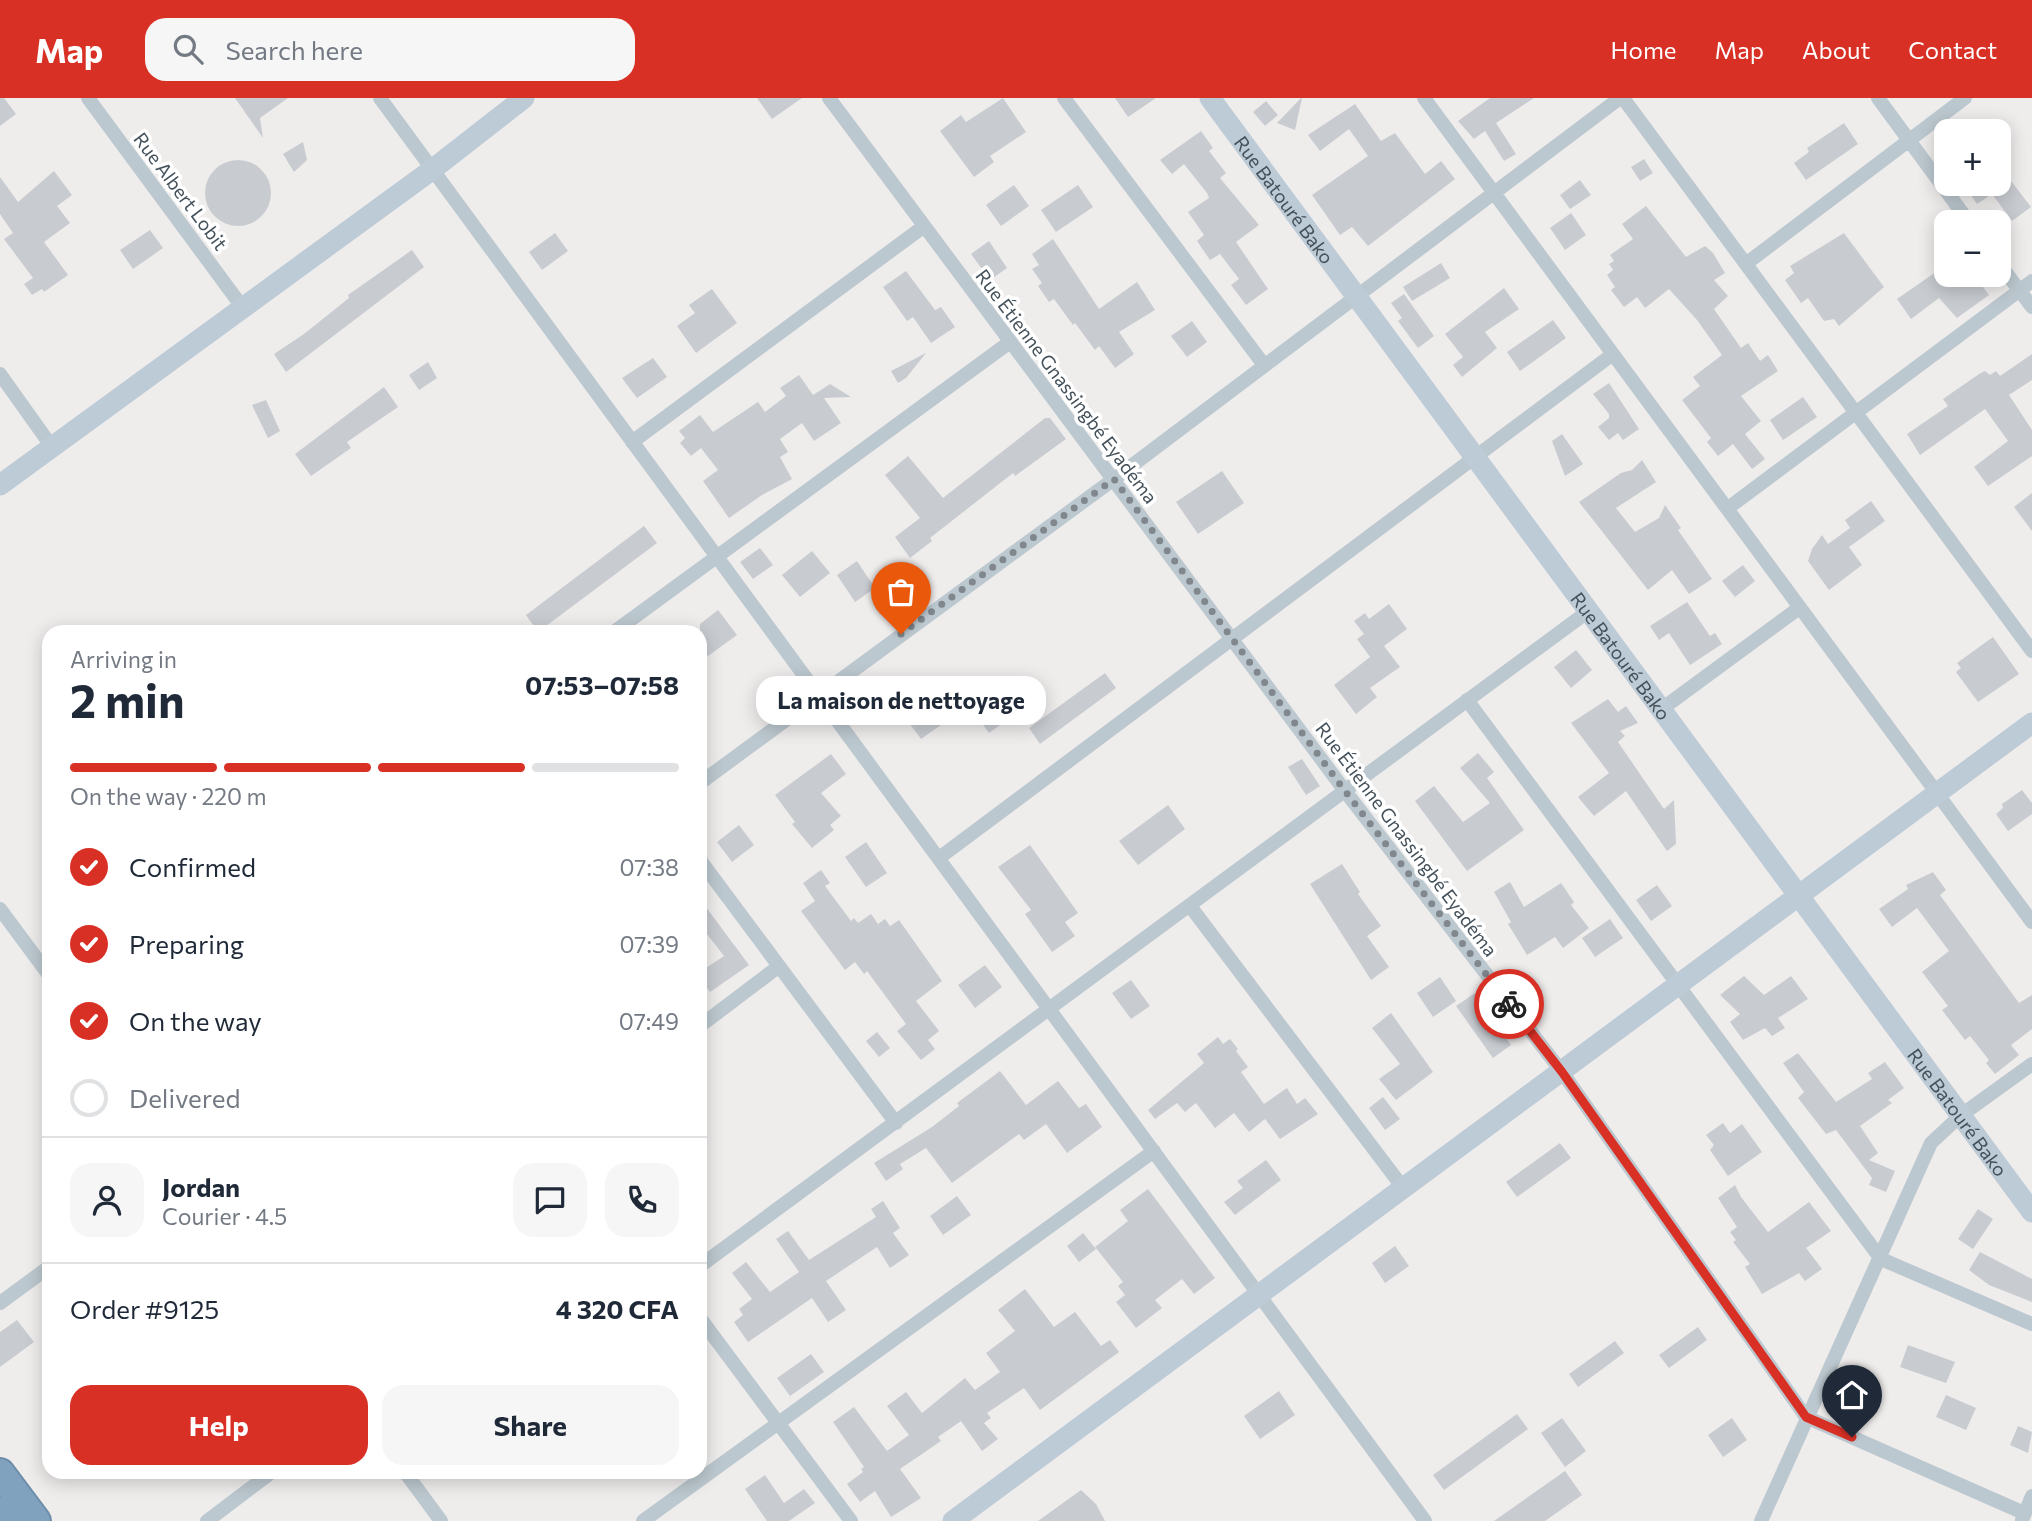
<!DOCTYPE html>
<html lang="en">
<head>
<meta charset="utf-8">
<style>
  body { margin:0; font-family:Commissioner,sans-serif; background:#f6f6f7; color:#1f2937; height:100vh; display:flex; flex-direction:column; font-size:26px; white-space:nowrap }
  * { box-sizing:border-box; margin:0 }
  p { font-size:23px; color:#747a83 }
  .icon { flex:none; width:38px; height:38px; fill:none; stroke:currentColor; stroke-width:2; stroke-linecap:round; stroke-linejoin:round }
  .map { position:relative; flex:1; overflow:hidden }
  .panel { position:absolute; left:42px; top:527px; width:665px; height:854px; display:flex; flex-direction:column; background:#fff; border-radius:21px; box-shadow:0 4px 18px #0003 }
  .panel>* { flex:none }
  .buttons { position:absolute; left:1934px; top:21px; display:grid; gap:14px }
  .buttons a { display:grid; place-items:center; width:77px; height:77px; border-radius:14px; background:#fff; box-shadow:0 4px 18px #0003; font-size:35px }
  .pin { position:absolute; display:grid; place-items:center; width:60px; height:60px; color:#fff; margin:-72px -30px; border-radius:50% 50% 50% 0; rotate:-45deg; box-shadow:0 0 7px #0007 }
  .pin .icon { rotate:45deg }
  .courier { position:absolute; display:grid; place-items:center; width:70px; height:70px; margin:-35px; border:5px solid #d93025; border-radius:50%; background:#fff; color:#222; box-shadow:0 2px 9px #0007 }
  .bubble { position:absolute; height:49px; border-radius:21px; background:#fff; box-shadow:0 4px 18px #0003; font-size:23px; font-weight:700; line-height:49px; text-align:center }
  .headline em { font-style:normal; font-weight:700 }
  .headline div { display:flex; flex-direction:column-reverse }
  .headline { display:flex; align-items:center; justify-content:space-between; height:119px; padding:0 28px }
  h1 { font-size:46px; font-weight:700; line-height:52px }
  .bar { display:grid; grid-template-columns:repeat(4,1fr); gap:10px 7px; align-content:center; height:84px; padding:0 28px }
  .bar i { height:9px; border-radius:5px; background:#e0e1e3 }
  .bar .on { background:#d93025 }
  .bar p { grid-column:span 4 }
  .line { display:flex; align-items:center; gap:18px; padding:0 28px; border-top:2px solid #e0e1e3 }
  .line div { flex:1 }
  .round { display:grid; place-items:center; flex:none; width:74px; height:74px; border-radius:21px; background:#f6f6f7 }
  ol { padding:0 28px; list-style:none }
  li { display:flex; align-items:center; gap:21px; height:77px }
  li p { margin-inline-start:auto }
  li .icon { padding:7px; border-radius:50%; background:#d93025; color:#fff; stroke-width:4 }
  li:last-child { color:#747a83 }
  li i { width:38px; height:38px; border:4px solid #e0e1e3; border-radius:50% }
  .primary-button { display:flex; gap:14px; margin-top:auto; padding:14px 28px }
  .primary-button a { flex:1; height:80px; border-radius:21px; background:#d93025; color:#fff; font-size:28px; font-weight:700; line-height:80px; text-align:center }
  .primary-button a+a { background:#f6f6f7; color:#1f2937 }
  header { display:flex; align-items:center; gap:42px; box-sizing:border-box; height:98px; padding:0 35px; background:#d93025; color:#fff }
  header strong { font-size:33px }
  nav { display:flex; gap:38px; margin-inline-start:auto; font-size:24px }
  .search { width:490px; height:63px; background:#f6f6f7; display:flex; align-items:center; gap:18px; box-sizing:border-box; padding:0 24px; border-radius:21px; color:#747a83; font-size:26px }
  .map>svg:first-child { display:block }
</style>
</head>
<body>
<header>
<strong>Map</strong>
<div class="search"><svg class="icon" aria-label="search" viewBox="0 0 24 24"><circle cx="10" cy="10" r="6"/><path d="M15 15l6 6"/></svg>Search here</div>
<nav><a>Home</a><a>Map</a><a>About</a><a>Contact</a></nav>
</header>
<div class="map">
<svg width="2032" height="1423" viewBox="0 0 2032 1423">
  <rect width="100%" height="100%" fill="#efecec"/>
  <path fill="#c8ccd1" d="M0 0H4L16 16 0 28Z
    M235 0H288L260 20 263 40Z
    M757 0H802L772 21Z
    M1003 0 1026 34 990 58 994 64 974 79 940 33 961 17 966 24Z
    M1115 0H1156L1128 19Z
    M1302 0 1295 32 1277 25 1301 0Z
    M1490 0H1534L1496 25 1516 56 1504 63 1485 33 1474 41 1458 23Z
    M1266 3 1278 17 1265 28 1253 14Z
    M1355 6 1381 43 1395 35 1425 76 1441 63 1455 81 1368 148 1352 129 1340 137 1312 97 1368 58 1349 31 1320 53 1308 37Z
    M1844 25 1858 46 1806 82 1794 65 1809 54 1807 50Z
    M1201 33 1213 50 1209 53 1226 75 1220 80 1259 127 1236 144 1268 191 1246 207 1231 187 1239 181 1220 156 1210 162 1197 143 1204 137 1188 114 1209 100 1207 95 1184 66 1172 76 1160 62Z
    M303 44 307 62 294 74 283 56Z
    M1644 61 1653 75 1640 83 1631 69Z
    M205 95a33 33 0 1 1 66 0a33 33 0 1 1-66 0Z
    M1998 66 2031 109 2012 123 1992 96 1977 106 1963 86H1998Z
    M54 73 72 97 57 108 70 125 44 144 68 177 44 194 42 191 32 197 24 186 33 180 4 141 13 135 0 116V79L18 104Z
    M1580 82 1591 97 1570 111 1560 97Z
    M1014 87 1029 108 1001 128 986 107Z
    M1078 87 1093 109 1056 134 1041 112Z
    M1646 108 1686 159 1705 148 1713 155 1725 175 1714 182 1728 198 1714 211 1741 250 1748 245 1760 263 1768 257 1778 273 1741 298 1761 323 1745 336 1765 361 1752 371 1733 346 1718 358 1707 344 1711 340 1682 302 1700 288 1693 279 1722 257 1697 222 1669 191 1645 210 1637 199 1624 209 1611 192 1615 189 1607 177 1613 172 1609 166 1614 163 1610 157 1633 141 1622 126Z
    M1571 115 1586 137 1565 152 1550 130Z
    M150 132 163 150 133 171 120 152Z
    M555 135 568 153 542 172 529 154Z
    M1844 135 1884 189 1839 228 1834 221 1824 223 1808 200 1801 205 1785 182 1794 175 1790 168Z
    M1053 141 1099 211 1137 184 1155 212 1119 234 1134 256 1115 270 1099 248 1095 252 1075 225 1073 227 1054 201 1049 204 1038 188 1042 185 1032 171 1039 167 1032 156Z
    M989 143 1007 170 990 182 971 156Z
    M412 152 424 169 286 274 274 256 304 236 349 200 348 197Z
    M1441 165 1450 180 1412 203 1403 189Z
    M1946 167V177H1974L1989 197 1957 220 1939 200 1911 221 1897 201Z
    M906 173 935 212 941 209 955 229 931 245 913 219 907 223 883 189Z
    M1504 190 1519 211 1485 234 1497 250 1462 279 1453 267 1463 259 1445 236Z
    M712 191 737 225 696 255 677 228 695 215 689 207Z
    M1404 196 1434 238 1418 250 1398 223 1402 220 1391 205Z
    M1553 222 1566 240 1520 273 1507 254Z
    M1192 223 1207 244 1187 259 1171 238Z
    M926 255 906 280 898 285 891 273Z
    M2032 256V282L2009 297 2032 332V358L1988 388 1974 369 2008 343 1985 311 1920 357 1907 336 1948 308 1943 301 1979 276 1985 273 1990 277 1996 273 2000 278Z
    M653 260 667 279 637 300 622 280Z
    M428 264 437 280 419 292 409 277Z
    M799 277 813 297 830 286 851 299 824 300 841 325 814 343 802 325 780 341 788 354 780 359 792 381 762 397 729 420 703 383 718 372 701 350 691 358 680 345 685 340 679 333 700 317 713 334 758 304 765 314 786 298 780 290Z
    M1609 285 1639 331 1623 342 1618 335 1609 342 1598 329 1609 320V316L1593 296Z
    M384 289 398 309 347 344 351 350 311 378 295 356Z
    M1803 299 1817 319 1783 342 1770 322Z
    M266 302 280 333 268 340 252 307Z
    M1045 320H1050L1066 341 1015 378 1013 375 930 440 932 443 910 460 895 439 920 420 885 377 908 358 943 400Z
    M1562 336 1583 366 1565 378 1552 343Z
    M1642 362 1656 384 1616 410 1635 434 1659 420 1665 407 1681 430 1678 432 1712 481 1689 496 1672 472 1648 492 1579 404 1621 375 1632 372Z
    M1222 373 1244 405 1198 436 1176 404Z
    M2032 395V433L2014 409Z
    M1871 403 1885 423 1849 449 1862 467 1829 492 1808 463 1812 451 1822 437 1828 446 1850 430 1845 422Z
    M644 428 657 445 538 534 526 517Z
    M760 450 773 467 753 481 740 464Z
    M812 453 830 475 800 499 782 477Z
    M857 463 875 490 855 504 837 477Z
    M1743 467 1755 483 1735 499 1722 483Z
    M1687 504 1710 538 1715 535 1722 546 1690 567 1669 535 1659 542 1650 528Z
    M1389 506 1407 531 1384 548 1400 569 1370 590 1377 599 1356 616 1334 587 1370 559 1357 541 1364 536 1354 523 1365 515 1369 521Z
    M718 512 737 537 708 558 700 547V526Z
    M1993 539 2019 576 1978 604 1956 574 1961 570 1957 565Z
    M1576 552 1592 572 1571 590 1554 569Z
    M1105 575 1116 590 1040 646 1029 630Z
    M1000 595 1014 617 989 635 974 614Z
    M920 600 941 627 921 641 901 614Z
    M1608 601 1618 614 1626 608 1638 625 1620 633 1625 638 1618 644 1664 711 1674 702 1676 746 1667 753 1626 693 1594 718 1578 699 1609 675 1571 625Z
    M1478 655 1494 674 1487 680 1524 732 1467 773 1415 703 1434 688 1463 724 1490 705 1460 670Z
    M831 656 846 676 821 695 841 718 830 727 834 732 812 750 792 726 795 724 775 697Z
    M1302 661 1320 688 1306 697 1288 669Z
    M2022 692 2032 705V716L2008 733 1996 716 2003 710 2002 706Z
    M1168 707 1185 731 1138 767 1119 743Z
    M739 727 754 747 732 764 717 744Z
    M866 744 887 775 866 789 845 759Z
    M1030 747 1078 815 1065 824 1075 838 1052 854 1025 816 1031 812 998 769Z
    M1342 766 1360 794 1358 796 1381 828 1367 838 1389 869 1371 882 1310 786Z
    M821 772 830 785 825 788 851 823 854 820 858 825 871 816 878 826 885 821 890 828 899 822 942 883 916 903 939 933 928 942 935 951 921 962 897 933 906 926 867 873 864 876 855 864 845 872 801 813 815 803 803 785Z
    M1933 774 1946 792 1940 797 2019 905 2032 897V931L2011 947 2019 957 1995 976 1986 965 1989 962 1970 938 1965 942 1942 912 1948 908 1922 874 1949 853 1917 810 1892 829 1879 811 1908 791 1906 787Z
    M1510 784 1524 809 1561 785 1574 804 1571 807 1589 830 1563 850 1555 839 1527 857 1508 826 1511 824 1494 794Z
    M1657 787 1672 808 1651 823 1636 802Z
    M700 801 749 867 710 894 700 880V874L724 858 700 827Z
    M1610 821 1623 840 1595 859 1582 840Z
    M985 867 1002 889 975 910 958 887Z
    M1744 878 1764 897 1791 878 1808 901 1778 920 1785 930 1772 938 1765 930 1743 942 1730 924 1740 916 1720 897Z
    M1440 879 1456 903 1433 919 1417 895Z
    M1131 882 1150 908 1131 921 1112 895Z
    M1475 895 1511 947 1493 960 1456 908Z
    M1391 915 1433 974 1396 1002 1379 981 1400 966 1372 930Z
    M877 934 890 950 879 959 866 943Z
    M1218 939 1223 946 1230 941 1238 951 1236 953 1248 969 1241 974 1264 1006 1287 990 1297 1006 1305 1000 1318 1016 1280 1041 1265 1021 1249 1034 1234 1015 1215 1030 1196 1005 1185 1014 1177 1005 1155 1021 1148 1012 1204 965 1197 956Z
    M1798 955 1836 1004 1872 981 1868 975 1885 964 1904 990 1888 1002 1892 1005 1860 1028 1878 1055 1869 1062 1895 1073 1886 1094 1869 1087 1872 1080 1836 1032 1826 1036 1798 1000 1804 994 1783 965Z
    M1000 973 1026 1007 1058 983 1079 1010 1086 1006 1102 1029 1067 1055 1046 1026 1024 1042 1019 1036 952 1085 926 1050 900 1066 903 1071 886 1083 874 1065 932 1029 959 1008 957 1005Z
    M1383 999 1400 1021 1385 1032 1369 1010Z
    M1723 1025 1730 1035 1742 1026 1762 1054 1728 1078 1710 1052 1714 1047 1706 1037Z
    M1560 1045 1571 1060 1517 1099 1506 1084Z
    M1266 1062 1281 1082 1235 1117 1224 1104 1243 1090 1237 1083Z
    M1735 1087 1741 1099 1768 1134 1809 1104 1831 1133 1806 1150 1822 1171 1805 1183 1799 1175 1762 1196 1745 1169 1750 1166 1733 1144 1736 1142 1730 1134 1737 1129 1718 1100Z
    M1148 1091 1215 1180 1194 1196 1182 1181 1155 1202 1162 1210 1136 1230 1116 1204 1125 1197 1118 1188 1123 1184 1095 1149 1128 1123 1120 1112Z
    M957 1098 971 1117 943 1137 930 1118Z
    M883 1103 900 1130 893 1135 909 1157 890 1170 877 1149 826 1183 846 1212 828 1224 812 1200 748 1244 734 1224 743 1217 739 1211 752 1201 732 1175 746 1164 770 1194 799 1174 776 1141 788 1133 809 1162 876 1119 871 1111Z
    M1978 1111 1993 1121 1973 1151 1958 1141Z
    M1083 1135 1096 1151 1079 1164 1067 1148Z
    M1395 1148 1409 1168 1385 1185 1372 1165Z
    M1980 1154 2032 1181V1204L1989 1187 1969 1172Z
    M1025 1191 1054 1229 1075 1214 1101 1248 1110 1242 1119 1254 1040 1312 1024 1290 987 1315 991 1320 984 1325 998 1341 982 1353 961 1323 938 1339 941 1343 900 1371 921 1400 891 1419 875 1393 860 1404 847 1386 863 1374 861 1371 864 1369 833 1324 854 1309 887 1353 909 1337 887 1308 906 1294 922 1315 965 1280 975 1292 1000 1274 986 1255 1015 1233 998 1212Z
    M17 1222 34 1244 0 1269V1234Z
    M1698 1229 1707 1242 1669 1270 1659 1257Z
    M1615 1243 1624 1255 1578 1289 1569 1276Z
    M1908 1247 1955 1264 1946 1285 1900 1269Z
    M811 1256 824 1274 790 1298 777 1280Z
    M1279 1293 1295 1317 1260 1341 1244 1318Z
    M1946 1297 1976 1310 1966 1332 1936 1319Z
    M1517 1316 1528 1331 1444 1392 1433 1377Z
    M1562 1320 1586 1353 1565 1369 1541 1335Z
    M1732 1320 1747 1342 1723 1359 1708 1337Z
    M2018 1328 2032 1334 2028 1355 2010 1347Z
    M1565 1373 1582 1397 1545 1423H1494Z
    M765 1377 784 1405 804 1391 815 1405 789 1423H767L745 1391Z
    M1081 1392 1096 1406 1105 1423H1038Z"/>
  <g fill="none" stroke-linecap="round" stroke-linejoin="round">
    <defs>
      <path id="highway" d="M0 1375 36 1423
        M0 1414 6 1423"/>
    </defs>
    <use href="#highway" stroke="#6c8daa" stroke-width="32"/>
    <path stroke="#bcc8cf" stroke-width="14" d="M88 0 243 210
      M380 0 1425 1423
      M829 0 1345 693 1562 974 1806 1319 2024 1415
      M1064 0 1264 267
      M1424 0 2032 824
      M1623 0 2032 553
      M1878 0 1969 124
      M1998 164 2032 209
      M1747 165 1965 0
      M0 276 52 349
      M632 344 923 129
      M1728 410 2032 183
      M614 534 1010 244
      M1467 602 1881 1161 2032 1226
      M1663 610 1799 510
      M700 685 1114 381 1620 0
      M939 760 1613 256
      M700 762 896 1025
      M1190 808 1404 1091
      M0 811 49 877
      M700 928 778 869
      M700 1168 1590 512
      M0 1205 49 1169
      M700 1220 851 1423
      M405 1374 441 1423
      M2022 1422 2032 1398
      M207 1423 272 1374
      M643 1423 1154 1053
      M1761 1423 1931 1045 1960 1018 2032 966"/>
    <g stroke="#bdcbd7" stroke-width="21">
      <path id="s1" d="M1210 0 2032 1114"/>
      <path d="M0 387 433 71 524 0"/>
      <path d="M953 1423 2032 625"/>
    </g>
    <use href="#highway" stroke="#80a2be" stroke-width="28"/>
  </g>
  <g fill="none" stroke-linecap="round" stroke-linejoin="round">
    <path stroke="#80878d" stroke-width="7" stroke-dasharray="0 12.6" d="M901 536 1114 381 1345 693 1509 906"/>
    <path stroke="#d93025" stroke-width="9" d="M1509 906 1562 974 1806 1319 1852 1339"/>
  </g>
  <g text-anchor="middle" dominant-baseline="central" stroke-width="7" stroke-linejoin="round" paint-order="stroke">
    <g font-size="19" fill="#44515a" stroke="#fff">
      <text transform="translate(181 93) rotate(53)">Rue Albert Lobit</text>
      <text stroke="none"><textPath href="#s1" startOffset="126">Rue Batouré Bako</textPath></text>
      <text transform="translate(1067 288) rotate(53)">Rue Étienne Gnassingbé Eyadéma</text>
      <text stroke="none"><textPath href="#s1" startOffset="693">Rue Batouré Bako</textPath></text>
      <text transform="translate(1407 741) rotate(53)">Rue Étienne Gnassingbé Eyadéma</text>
      <text stroke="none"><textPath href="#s1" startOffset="1260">Rue Batouré Bako</textPath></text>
    </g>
  </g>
</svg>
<div class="buttons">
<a>+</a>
<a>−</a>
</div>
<div class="pin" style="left:901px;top:536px;background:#ea580c"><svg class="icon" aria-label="bag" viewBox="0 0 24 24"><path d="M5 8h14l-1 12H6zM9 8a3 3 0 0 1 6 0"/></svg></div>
<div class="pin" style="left:1852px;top:1339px;background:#1f2937"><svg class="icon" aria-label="home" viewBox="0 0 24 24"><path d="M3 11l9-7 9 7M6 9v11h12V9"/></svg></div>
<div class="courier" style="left:1509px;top:906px"><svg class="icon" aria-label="bike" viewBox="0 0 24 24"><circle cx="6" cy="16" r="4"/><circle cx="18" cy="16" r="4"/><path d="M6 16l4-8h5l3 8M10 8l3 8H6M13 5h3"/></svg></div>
<div class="bubble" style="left:756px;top:578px;width:290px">La maison de nettoyage</div>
<section class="panel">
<div class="headline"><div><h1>2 min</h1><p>Arriving in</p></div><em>07:53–07:58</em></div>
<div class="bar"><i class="on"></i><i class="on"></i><i class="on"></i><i></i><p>On the way · 220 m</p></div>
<ol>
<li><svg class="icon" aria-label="check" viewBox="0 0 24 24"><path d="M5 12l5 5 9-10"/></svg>Confirmed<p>07:38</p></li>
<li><svg class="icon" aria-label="check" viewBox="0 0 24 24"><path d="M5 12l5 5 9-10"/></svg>Preparing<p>07:39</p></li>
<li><svg class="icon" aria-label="check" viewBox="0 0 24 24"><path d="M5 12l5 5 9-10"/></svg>On the way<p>07:49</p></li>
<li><i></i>Delivered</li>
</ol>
<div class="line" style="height:126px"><a class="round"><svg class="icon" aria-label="person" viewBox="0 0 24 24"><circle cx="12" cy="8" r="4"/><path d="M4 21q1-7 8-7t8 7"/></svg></a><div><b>Jordan</b><p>Courier · 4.5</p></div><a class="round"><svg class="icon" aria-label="chat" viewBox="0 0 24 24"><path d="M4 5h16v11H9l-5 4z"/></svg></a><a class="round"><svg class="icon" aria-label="phone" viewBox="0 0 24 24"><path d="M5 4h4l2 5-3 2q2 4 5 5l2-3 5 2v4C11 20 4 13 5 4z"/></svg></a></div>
<div class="line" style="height:91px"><div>Order #9125</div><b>4 320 CFA</b></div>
<div class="primary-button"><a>Help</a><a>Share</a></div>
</section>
</div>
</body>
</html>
